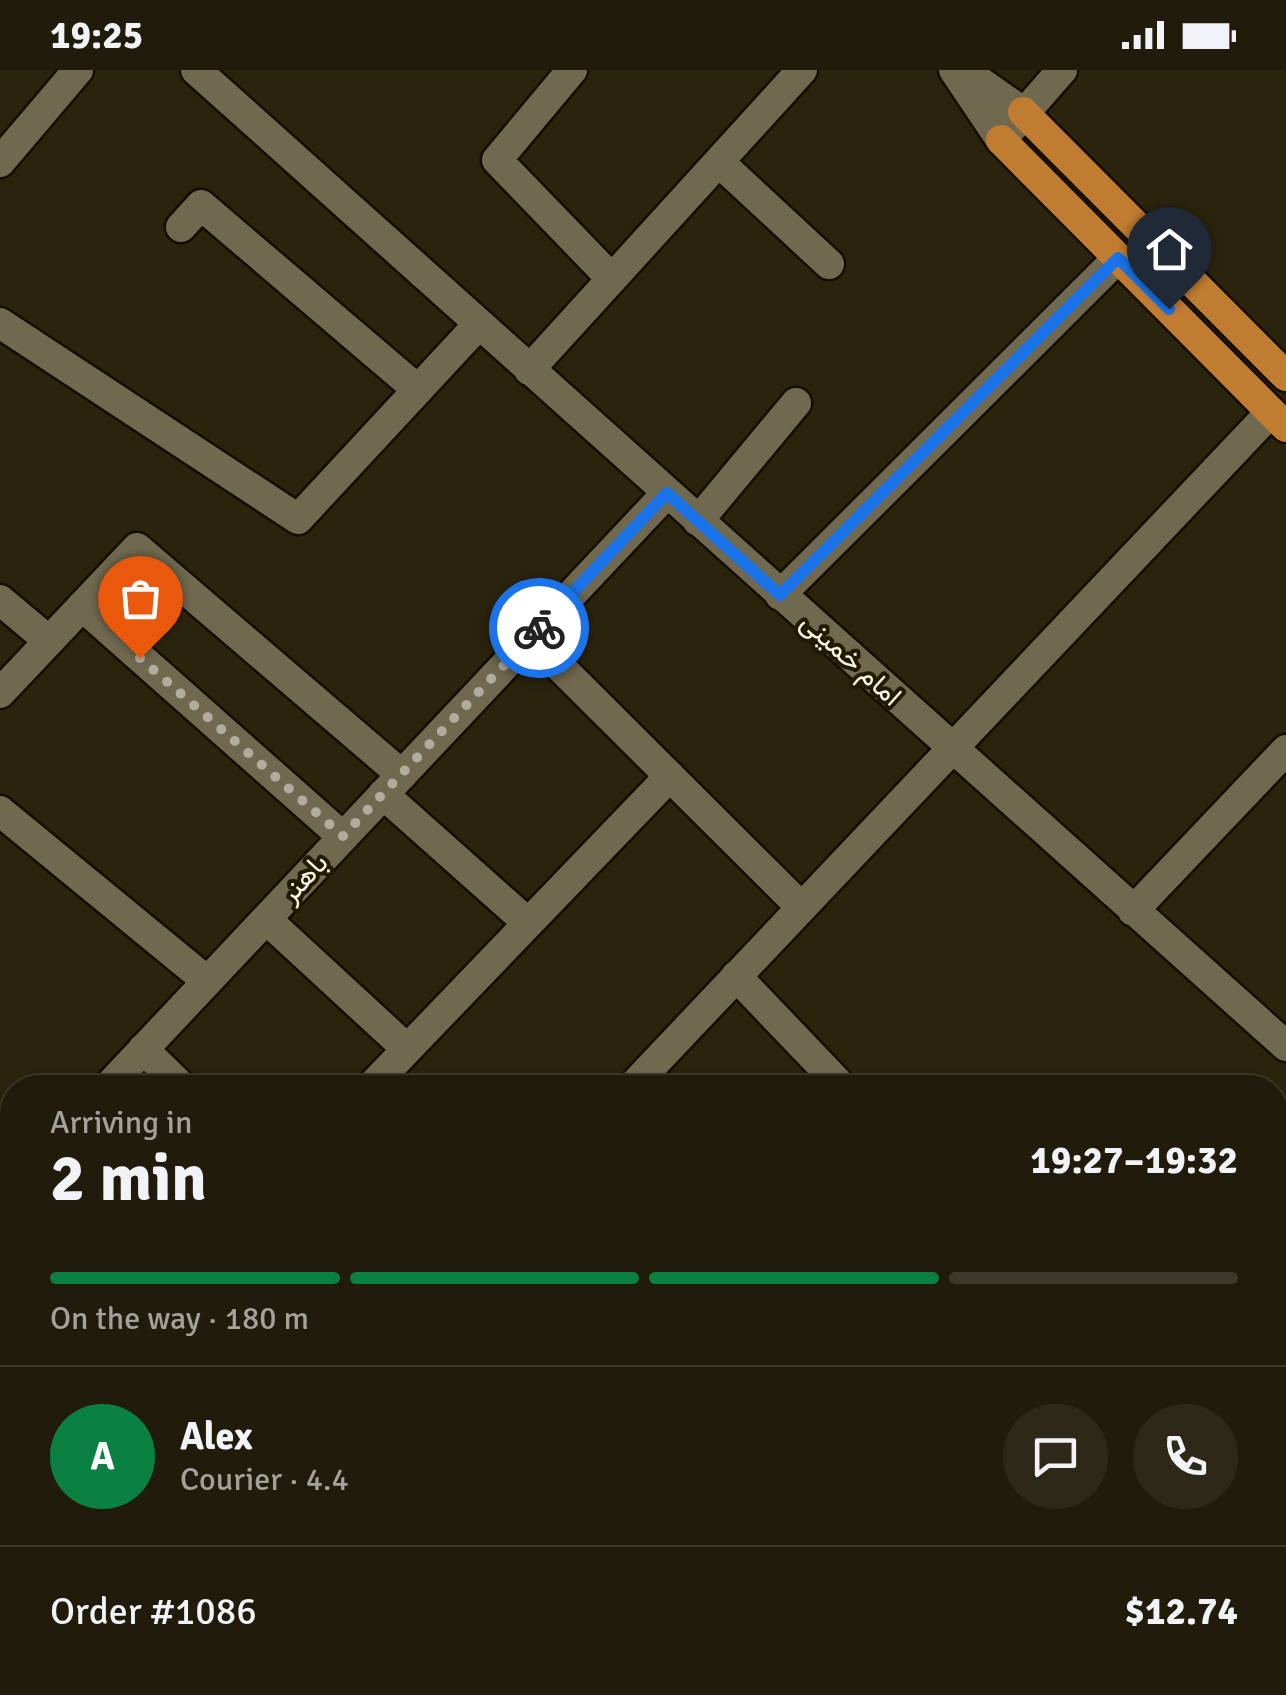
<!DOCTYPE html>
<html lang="en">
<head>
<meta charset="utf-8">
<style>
  body { margin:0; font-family:Signika,Vazirmatn,sans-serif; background:#2d2818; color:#f1f3f6; height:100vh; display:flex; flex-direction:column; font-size:38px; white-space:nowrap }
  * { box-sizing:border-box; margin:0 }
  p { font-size:32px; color:#a2a19c }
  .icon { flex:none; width:55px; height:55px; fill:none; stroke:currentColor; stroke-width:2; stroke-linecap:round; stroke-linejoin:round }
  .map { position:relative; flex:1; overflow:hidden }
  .drawer { position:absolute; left:0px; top:1005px; width:1288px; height:620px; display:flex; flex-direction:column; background:#201b0a; border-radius:40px 40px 0 0; box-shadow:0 2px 8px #0004,0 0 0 2px #3d392b }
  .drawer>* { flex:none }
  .pin { position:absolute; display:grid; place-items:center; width:85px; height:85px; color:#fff; margin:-102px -42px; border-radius:50% 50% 50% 0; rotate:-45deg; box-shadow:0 0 10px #0007 }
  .pin .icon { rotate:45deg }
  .courier { position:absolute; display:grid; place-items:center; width:100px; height:100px; margin:-50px; border:8px solid #1a73e8; border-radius:50%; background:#fff; color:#222; box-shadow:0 2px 12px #0007 }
  .summary em { font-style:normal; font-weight:800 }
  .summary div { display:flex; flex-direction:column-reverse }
  .summary { display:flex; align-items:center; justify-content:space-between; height:170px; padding:0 50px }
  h1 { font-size:65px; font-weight:800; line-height:75px }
  .bar { display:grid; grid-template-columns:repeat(4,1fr); gap:15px 10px; align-content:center; height:120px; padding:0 50px }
  .bar i { height:12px; border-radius:8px; background:#3d392b }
  .bar .current { background:#0b8043 }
  .bar p { grid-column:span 4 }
  .line { display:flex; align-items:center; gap:25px; padding:0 50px; border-top:2px solid #3d392b }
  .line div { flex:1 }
  .round { display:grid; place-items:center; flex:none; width:105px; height:105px; border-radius:52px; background:#2d2818 }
  .status { display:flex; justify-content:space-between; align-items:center; height:70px; padding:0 50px; background:#201b0a; direction:ltr }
  .status svg { height:28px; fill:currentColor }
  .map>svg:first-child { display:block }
</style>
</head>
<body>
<div class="status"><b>19:25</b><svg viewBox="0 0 49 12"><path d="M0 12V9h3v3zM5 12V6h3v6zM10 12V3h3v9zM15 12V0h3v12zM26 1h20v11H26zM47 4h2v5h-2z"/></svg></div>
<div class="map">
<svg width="1286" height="1625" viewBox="0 0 1286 1625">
  <rect width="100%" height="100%" fill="#2b240d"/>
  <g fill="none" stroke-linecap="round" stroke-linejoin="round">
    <defs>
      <path id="minor" d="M196 0 1286 976
        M572 0 497 90 612 209
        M954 0 1001 70 1062 0
        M963 0 1023 42
        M0 92 78 0
        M719 92 829 194
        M181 157 201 135 418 320
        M0 253 298 449 479 254
        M529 300 802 0
        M698 451 796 333
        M780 525 1118 188
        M0 530 49 571
        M82 536 343 767
        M531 568 801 837
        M0 623 137 478 402 705
        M383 724 528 853
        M0 741 207 911
        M1133 841 1286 680
        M266 849 407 979
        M736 906 843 1018
        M143 979 183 1018
        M107 1018 667 423
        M370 1018 670 706
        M631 1018 1271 342
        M0 1131 12 1117
        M1275 1143 1286 1131
        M0 1161 12 1173
        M0 1271 12 1259
        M1275 1519 1286 1508
        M261 1612 273 1625
        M650 1612 662 1625
        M62 1625 74 1612
        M814 1625 826 1612
        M1173 1625 1185 1612"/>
      <path id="major" d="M1023 42 1286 306
        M1001 70 1286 357"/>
    </defs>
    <use href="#minor" stroke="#130d00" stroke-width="35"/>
    <use href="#major" stroke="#130d00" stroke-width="35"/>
    <use href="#minor" stroke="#70684f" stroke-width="30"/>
    <use href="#major" stroke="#c07c30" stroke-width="30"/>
  </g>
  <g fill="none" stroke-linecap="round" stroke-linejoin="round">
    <path stroke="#b1ac9b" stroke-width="10" stroke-dasharray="0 18" d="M140 588 343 766 539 558"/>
    <path stroke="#1a73e8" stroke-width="12" d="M539 558 667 423 780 525 1118 188 1169 239"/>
  </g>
  <g text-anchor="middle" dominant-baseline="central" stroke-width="8" stroke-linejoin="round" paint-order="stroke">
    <g font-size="28" fill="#f9f5e7" stroke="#211b04">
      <text transform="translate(851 589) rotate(42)">امام خمینی</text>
      <text transform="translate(304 808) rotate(-47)">باهنر</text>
    </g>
  </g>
</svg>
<div class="pin" style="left:140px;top:588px;background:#ea580c"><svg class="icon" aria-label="bag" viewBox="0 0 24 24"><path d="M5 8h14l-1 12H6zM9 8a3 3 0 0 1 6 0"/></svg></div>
<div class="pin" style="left:1169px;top:239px;background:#1f2937"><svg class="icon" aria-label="home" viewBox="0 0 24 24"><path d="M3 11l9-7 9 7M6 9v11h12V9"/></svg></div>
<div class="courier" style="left:539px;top:558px"><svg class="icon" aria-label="bike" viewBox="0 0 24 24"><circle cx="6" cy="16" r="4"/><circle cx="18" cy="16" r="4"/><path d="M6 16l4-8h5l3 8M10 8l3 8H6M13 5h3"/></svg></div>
<section class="drawer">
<div class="summary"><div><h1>2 min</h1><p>Arriving in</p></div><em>19:27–19:32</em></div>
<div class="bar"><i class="current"></i><i class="current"></i><i class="current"></i><i></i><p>On the way · 180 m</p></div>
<div class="line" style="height:180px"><b class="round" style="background:#0b8043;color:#fff">A</b><div><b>Alex</b><p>Courier · 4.4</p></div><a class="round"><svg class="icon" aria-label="chat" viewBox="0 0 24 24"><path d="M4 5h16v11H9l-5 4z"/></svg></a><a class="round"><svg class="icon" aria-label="phone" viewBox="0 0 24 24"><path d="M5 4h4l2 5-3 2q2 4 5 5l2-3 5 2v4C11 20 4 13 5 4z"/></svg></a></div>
<div class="line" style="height:130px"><div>Order #1086</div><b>$12.74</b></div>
</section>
</div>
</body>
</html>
